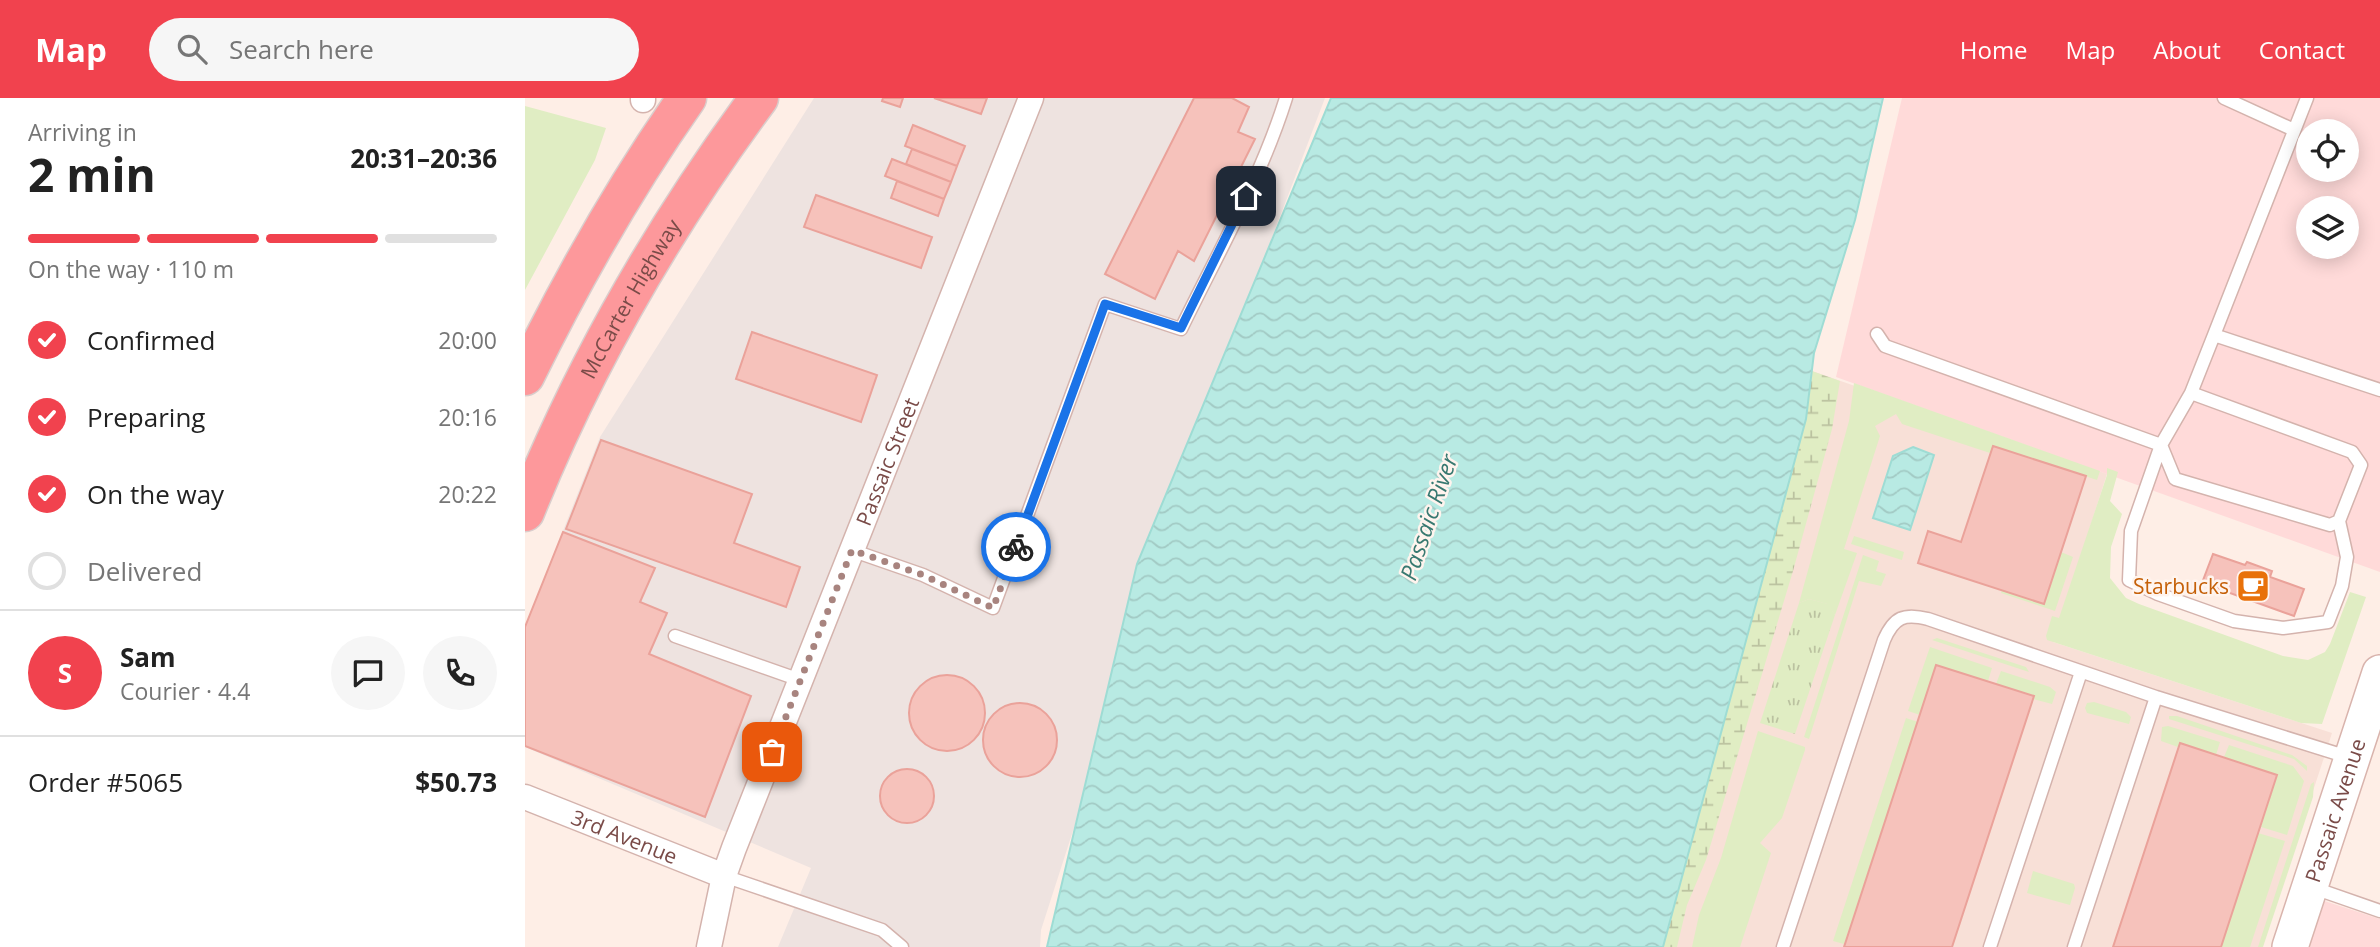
<!DOCTYPE html>
<html lang="en">
<head>
<meta charset="utf-8">
<style>
  body { margin:0; font-family:"Open Sans",sans-serif; background:#f6f6f6; color:#222; height:100vh; display:flex; flex-direction:column; font-size:26px; white-space:nowrap }
  * { box-sizing:border-box; margin:0 }
  p { font-size:23px; color:#767676 }
  .icon { flex:none; width:38px; height:38px; fill:none; stroke:currentColor; stroke-width:2; stroke-linecap:round; stroke-linejoin:round }
  .map { position:relative; flex:1; overflow:hidden }
  .sheet { display:flex; flex-direction:column; background:#fff; width:525px }
  .sheet>* { flex:none }
  .fabs { position:absolute; left:1771px; top:21px; display:grid; gap:14px }
  .fabs a { display:grid; place-items:center; width:63px; height:63px; border-radius:50%; background:#fff; box-shadow:0 4px 18px #0003; font-size:35px }
  .pin { position:absolute; display:grid; place-items:center; width:60px; height:60px; color:#fff; margin:-30px; border-radius:14px; box-shadow:0 4px 10px #0006 }
  .courier { position:absolute; display:grid; place-items:center; width:70px; height:70px; margin:-35px; border:5px solid #1a73e8; border-radius:50%; background:#fff; color:#222; box-shadow:0 2px 9px #0007 }
  .head em { font-style:normal; font-weight:700 }
  .head div { display:flex; flex-direction:column-reverse }
  .head { display:flex; align-items:center; justify-content:space-between; height:119px; padding:0 28px }
  h1 { font-size:46px; font-weight:700; line-height:52px }
  .bar { display:grid; grid-template-columns:repeat(4,1fr); gap:10px 7px; align-content:center; height:84px; padding:0 28px }
  .bar i { height:9px; border-radius:5px; background:#e0e0e0 }
  .bar .on { background:#f1424e }
  .bar p { grid-column:span 4 }
  .line { display:flex; align-items:center; gap:18px; padding:0 28px; border-top:2px solid #e0e0e0 }
  .line div { flex:1 }
  .round { display:grid; place-items:center; flex:none; width:74px; height:74px; border-radius:37px; background:#f6f6f6 }
  ol { padding:0 28px; list-style:none }
  li { display:flex; align-items:center; gap:21px; height:77px }
  li p { margin-inline-start:auto }
  li .icon { padding:7px; border-radius:50%; background:#f1424e; color:#fff; stroke-width:4 }
  li:last-child { color:#767676 }
  li i { width:38px; height:38px; border:4px solid #e0e0e0; border-radius:50% }
  header { display:flex; align-items:center; gap:42px; box-sizing:border-box; height:98px; padding:0 35px; background:#f1424e; color:#fff }
  header strong { font-size:33px }
  nav { display:flex; gap:38px; margin-inline-start:auto; font-size:24px }
  .search { width:490px; height:63px; background:#f6f6f6; display:flex; align-items:center; gap:18px; box-sizing:border-box; padding:0 24px; border-radius:38px; color:#767676; font-size:26px }
  main { display:flex; flex:1; min-height:0 }
  .map>svg:first-child { display:block }
</style>
</head>
<body>
<header>
<strong>Map</strong>
<div class="search"><svg class="icon" aria-label="search" viewBox="0 0 24 24"><circle cx="10" cy="10" r="6"/><path d="M15 15l6 6"/></svg>Search here</div>
<nav><a>Home</a><a>Map</a><a>About</a><a>Contact</a></nav>
</header>
<main>
<section class="sheet">
<div class="head"><div><h1>2 min</h1><p>Arriving in</p></div><em>20:31–20:36</em></div>
<div class="bar"><i class="on"></i><i class="on"></i><i class="on"></i><i></i><p>On the way · 110 m</p></div>
<ol>
<li><svg class="icon" aria-label="check" viewBox="0 0 24 24"><path d="M5 12l5 5 9-10"/></svg>Confirmed<p>20:00</p></li>
<li><svg class="icon" aria-label="check" viewBox="0 0 24 24"><path d="M5 12l5 5 9-10"/></svg>Preparing<p>20:16</p></li>
<li><svg class="icon" aria-label="check" viewBox="0 0 24 24"><path d="M5 12l5 5 9-10"/></svg>On the way<p>20:22</p></li>
<li><i></i>Delivered</li>
</ol>
<div class="line" style="height:126px"><b class="round" style="background:#f1424e;color:#fff">S</b><div><b>Sam</b><p>Courier · 4.4</p></div><a class="round"><svg class="icon" aria-label="chat" viewBox="0 0 24 24"><path d="M4 5h16v11H9l-5 4z"/></svg></a><a class="round"><svg class="icon" aria-label="phone" viewBox="0 0 24 24"><path d="M5 4h4l2 5-3 2q2 4 5 5l2-3 5 2v4C11 20 4 13 5 4z"/></svg></a></div>
<div class="line" style="height:91px"><div>Order #5065</div><b>$50.73</b></div>
</section>
<div class="map">
<svg width="1855" height="849" viewBox="0 0 1855 849">
  <defs>
    <pattern id="wetland-marsh" width="20" height="14" patternUnits="userSpaceOnUse" patternTransform="scale(1.75)"><rect width="20" height="14" fill="#e0edc3"/><path d="M1 5h8M5 5V1M11 12h8M15 12V8" fill="none" stroke="#bbc2a0"/></pattern>
    <pattern id="park-tufts" width="24" height="20" patternUnits="userSpaceOnUse" patternTransform="scale(1.75)"><rect width="24" height="20" fill="#e0edc3"/><path d="M3 7l-1-3M5 7V3M7 7l1-3M15 17l-1-3M17 17v-4M19 17l1-3" fill="none" stroke="#bbc2a0"/></pattern>
    <pattern id="water-waves" width="16" height="10" patternUnits="userSpaceOnUse" patternTransform="scale(1.75)"><rect width="16" height="10" fill="#b8eae3"/><path d="M0 5q4-4 8 0t8 0" fill="none" stroke="#a2cac4"/></pattern>
  </defs>
  <rect width="100%" height="100%" fill="#feeee6"/>
  <path fill="#f8e0d7" d="M1287 273 1582 376 1528 544 1807 635 1737 849H1138L1281 321Z"/>
  <path fill="#ffdad9" fill-rule="evenodd" d="M1377 0H1855V474L1311 279ZM1783 33H1822V72H1783ZM1783 110H1822V149H1783Z
    M1784 798 1855 821V849H1768Z"/>
  <path fill="#eee3e0" d="M289 0H800L695 277 516 832 515 849H253L286 770 0 649V529L75 339Z"/>
  <path fill="#e0edc3" d="M0 8 81 30 70 62 0 192Z
    M1329 285 1575 373 1572 382 1468 348 1465 355 1377 326 1371 316 1350 328 1355 338 1319 451 1332 455 1310 517 1302 506 1284 501 1274 505 1324 323Z
    M1582 370 1593 374 1585 403 1597 416 1586 449 1585 480 1601 500 1614 506 1758 558 1783 562 1800 554 1805 546 1825 494 1841 499 1797 626 1776 625 1522 542 1521 538 1527 518 1534 520 1582 377Z
    M1329 438 1379 454 1377 462 1326 446Z
    M1536 454 1548 459 1530 513 1476 495 1477 492 1519 506Z
    M1338 457 1354 463 1351 473 1361 476 1356 488 1334 483 1284 641 1279 639Z
    M1412 540 1501 569 1504 574 1407 542Z
    M1405 549 1467 570 1463 583 1395 617 1383 613Z
    M1476 573 1525 589 1531 594 1527 606 1508 601 1509 598 1471 586Z
    M1569 604 1601 614 1606 619 1604 626 1562 615 1560 610 1562 605Z
    M1644 618H1652L1767 657 1782 668V673L1769 661 1644 621Z
    M1381 620 1393 624 1319 846 1308 843Z
    M1643 628 1695 644 1691 657 1655 645 1653 649 1636 643 1637 629Z
    M1233 633 1280 649V652L1257 720 1235 745 1246 755 1215 849H1167L1174 817 1196 760Z
    M1704 647 1768 668 1779 683 1762 737 1736 729 1752 677 1699 659Z
    M1789 684 1788 699 1738 849H1733L1786 686Z
    M1733 735 1760 743 1725 849H1696Z
    M1508 773 1549 786 1550 790 1545 807 1502 795Z"/>
  <path fill="url(#wetland-marsh)" d="M1287 273 1315 283 1307 331 1268 473 1181 762 1162 807 1152 849H1138L1281 321Z"/>
  <path fill="url(#park-tufts)" d="M1284 501 1303 506 1310 517 1270 636 1235 625 1274 505Z"/>
  <path fill="url(#water-waves)" stroke="#9edcd4" stroke-width="2" d="M806 0H1358L1330 122 1289 255 1281 321 1138 849H522L612 466Z
    M1388 349 1409 357 1385 432 1348 420 1368 358Z"/>
  <path fill="#f6c2bb" stroke="#eaa29a" stroke-width="2" d="M358 0H378L375 9 357 3Z
    M409 0H462L456 16Z
    M669 0H707L724 9 713 34 730 41 669 163 653 153 630 201 580 176Z
    M388 27 440 48 432 68 380 48Z
    M387 51 432 68 426 84 381 66Z
    M367 61 426 84 419 101 360 78Z
    M372 83 419 101 413 118 366 100Z
    M291 97 407 139 396 170 279 129Z
    M227 234 352 277 336 324 211 281Z
    M76 342 227 396 209 445 275 469 261 509 41 431Z
    M1468 348 1561 378 1519 506 1393 465 1403 433 1436 444Z
    M38 434 130 470 115 504 142 515 124 556 226 598 180 719 0 648V529Z
    M1688 456 1720 467 1722 464 1747 473 1745 479 1779 491 1769 518 1677 485Z
    M1411 567 1509 598 1427 849H1319Z
    M384 615a38 38 0 1 1 76 0a38 38 0 1 1-76 0Z
    M458 642a37 37 0 1 1 74 0a37 37 0 1 1-74 0Z
    M1655 645 1752 677 1696 849H1588Z
    M355 698a27 27 0 1 1 54 0a27 27 0 1 1-54 0Z"/>
  <g fill="none" stroke-linecap="round" stroke-linejoin="round">
    <defs>
      <path id="lane" d="M1699 0 1769 32
        M1782 0 1689 237 1855 292
        M1352 236 1360 248 1636 347 1666 295 1689 237
        M1636 347 1650 381 1805 427 1814 423 1836 367 1827 354 1666 295
        M1636 347 1606 433 1604 482 1633 496 1709 523 1758 530 1803 524 1817 488 1822 459 1814 423
        M326 452 398 477 468 510 580 206 656 231C693 155 736 80 761 0
        M150 538 275 582
        M199 778 357 832 377 849
        M1786 789 1855 813
        M1258 849 1359 542C1369 519 1379 515 1403 521L1631 599 1826 660
        M1465 849 1556 574
        M1549 849 1631 599"/>
      <g id="street">
        <path d="M118 2V0"/>
        <path id="s1" d="M0 699 199 778"/>
        <path id="s2" d="M184 849 199 778 209 750 506 0"/>
      </g>
      <g id="secondary">
        <path id="s3" d="M1765 849 1855 575"/>
      </g>
      <g id="highway">
        <path d="M0 278C47 182 100 88 162 0"/>
        <path id="s4" d="M0 414C59 267 140 127 234 0"/>
      </g>
    </defs>
    <use href="#lane" stroke="#d4b3ad" stroke-width="15"/>
    <use href="#street" stroke="#d4b3ad" stroke-width="27"/>
    <use href="#secondary" stroke="#d9b4ad" stroke-width="38"/>
    <use href="#highway" stroke="#dacdcc" stroke-width="41"/>
    <use href="#lane" stroke="#fff" stroke-width="12"/>
    <use href="#street" stroke="#fff" stroke-width="24"/>
    <use href="#secondary" stroke="#fff" stroke-width="35"/>
    <use href="#highway" stroke="#fd989b" stroke-width="38"/>
  </g>
  <g fill="none" stroke-linecap="round" stroke-linejoin="round">
    <path stroke="#a8847f" stroke-width="7" stroke-dasharray="0 12.6" d="M247 654 327 452 398 477 468 510 491 449"/>
    <path stroke="#1a73e8" stroke-width="9" d="M491 449 580 206 656 230 721 98"/>
  </g>
  <defs>
    <symbol id="cafe-square" viewBox="-11 -11 22 22"><rect x="-9" y="-9" width="18" height="18" rx="4" fill="#e8710a" stroke="#fff4ee"/><path d="M-5.5-4.5H6V0H3Q3 3.5 0 3.5H-2.5Q-5.5 3.5-5.5 0ZM3-3.2v2h1.7v-2ZM-6 4.5H4V6H-6Z" fill="#fff"/></symbol>
  </defs>
  <g fill-rule="evenodd">
    <use href="#cafe-square" x="1709" y="469" width="38" height="38"/>
  </g>
  <g text-anchor="middle" dominant-baseline="central" stroke-width="5" stroke-linejoin="round" paint-order="stroke">
    <g font-size="21" fill="#7a4b48" stroke="#fff4ee">
      <text stroke="none"><textPath href="#s4" startOffset="238">McCarter Highway</textPath></text>
      <text stroke="none"><textPath href="#s2" startOffset="518">Passaic Street</textPath></text>
      <text stroke="none"><textPath href="#s3" startOffset="144">Passaic Avenue</textPath></text>
      <text stroke="none"><textPath href="#s1" startOffset="107">3rd Avenue</textPath></text>
    </g>
    <g font-size="21" fill="#c56008" stroke="#fff4ee" text-anchor="end">
      <text x="1704" y="488">Starbucks</text>
    </g>
    <g font-size="23" font-style="italic" fill="#387971" stroke="#fff4ee">
      <text transform="translate(903 419) rotate(-71)">Passaic River</text>
    </g>
  </g>
</svg>
<div class="fabs">
<a><svg class="icon" aria-label="locate" viewBox="0 0 24 24"><circle cx="12" cy="12" r="6"/><path d="M12 2v4M12 18v4M2 12h4M18 12h4"/></svg></a>
<a><svg class="icon" aria-label="layers" viewBox="0 0 24 24"><path d="M12 4l9 5-9 5-9-5zM3 14l9 5 9-5"/></svg></a>
</div>
<div class="pin" style="left:247px;top:654px;background:#ea580c"><svg class="icon" aria-label="bag" viewBox="0 0 24 24"><path d="M5 8h14l-1 12H6zM9 8a3 3 0 0 1 6 0"/></svg></div>
<div class="pin" style="left:721px;top:98px;background:#1f2937"><svg class="icon" aria-label="home" viewBox="0 0 24 24"><path d="M3 11l9-7 9 7M6 9v11h12V9"/></svg></div>
<div class="courier" style="left:491px;top:449px"><svg class="icon" aria-label="bike" viewBox="0 0 24 24"><circle cx="6" cy="16" r="4"/><circle cx="18" cy="16" r="4"/><path d="M6 16l4-8h5l3 8M10 8l3 8H6M13 5h3"/></svg></div>
</div>
</main>
</body>
</html>
